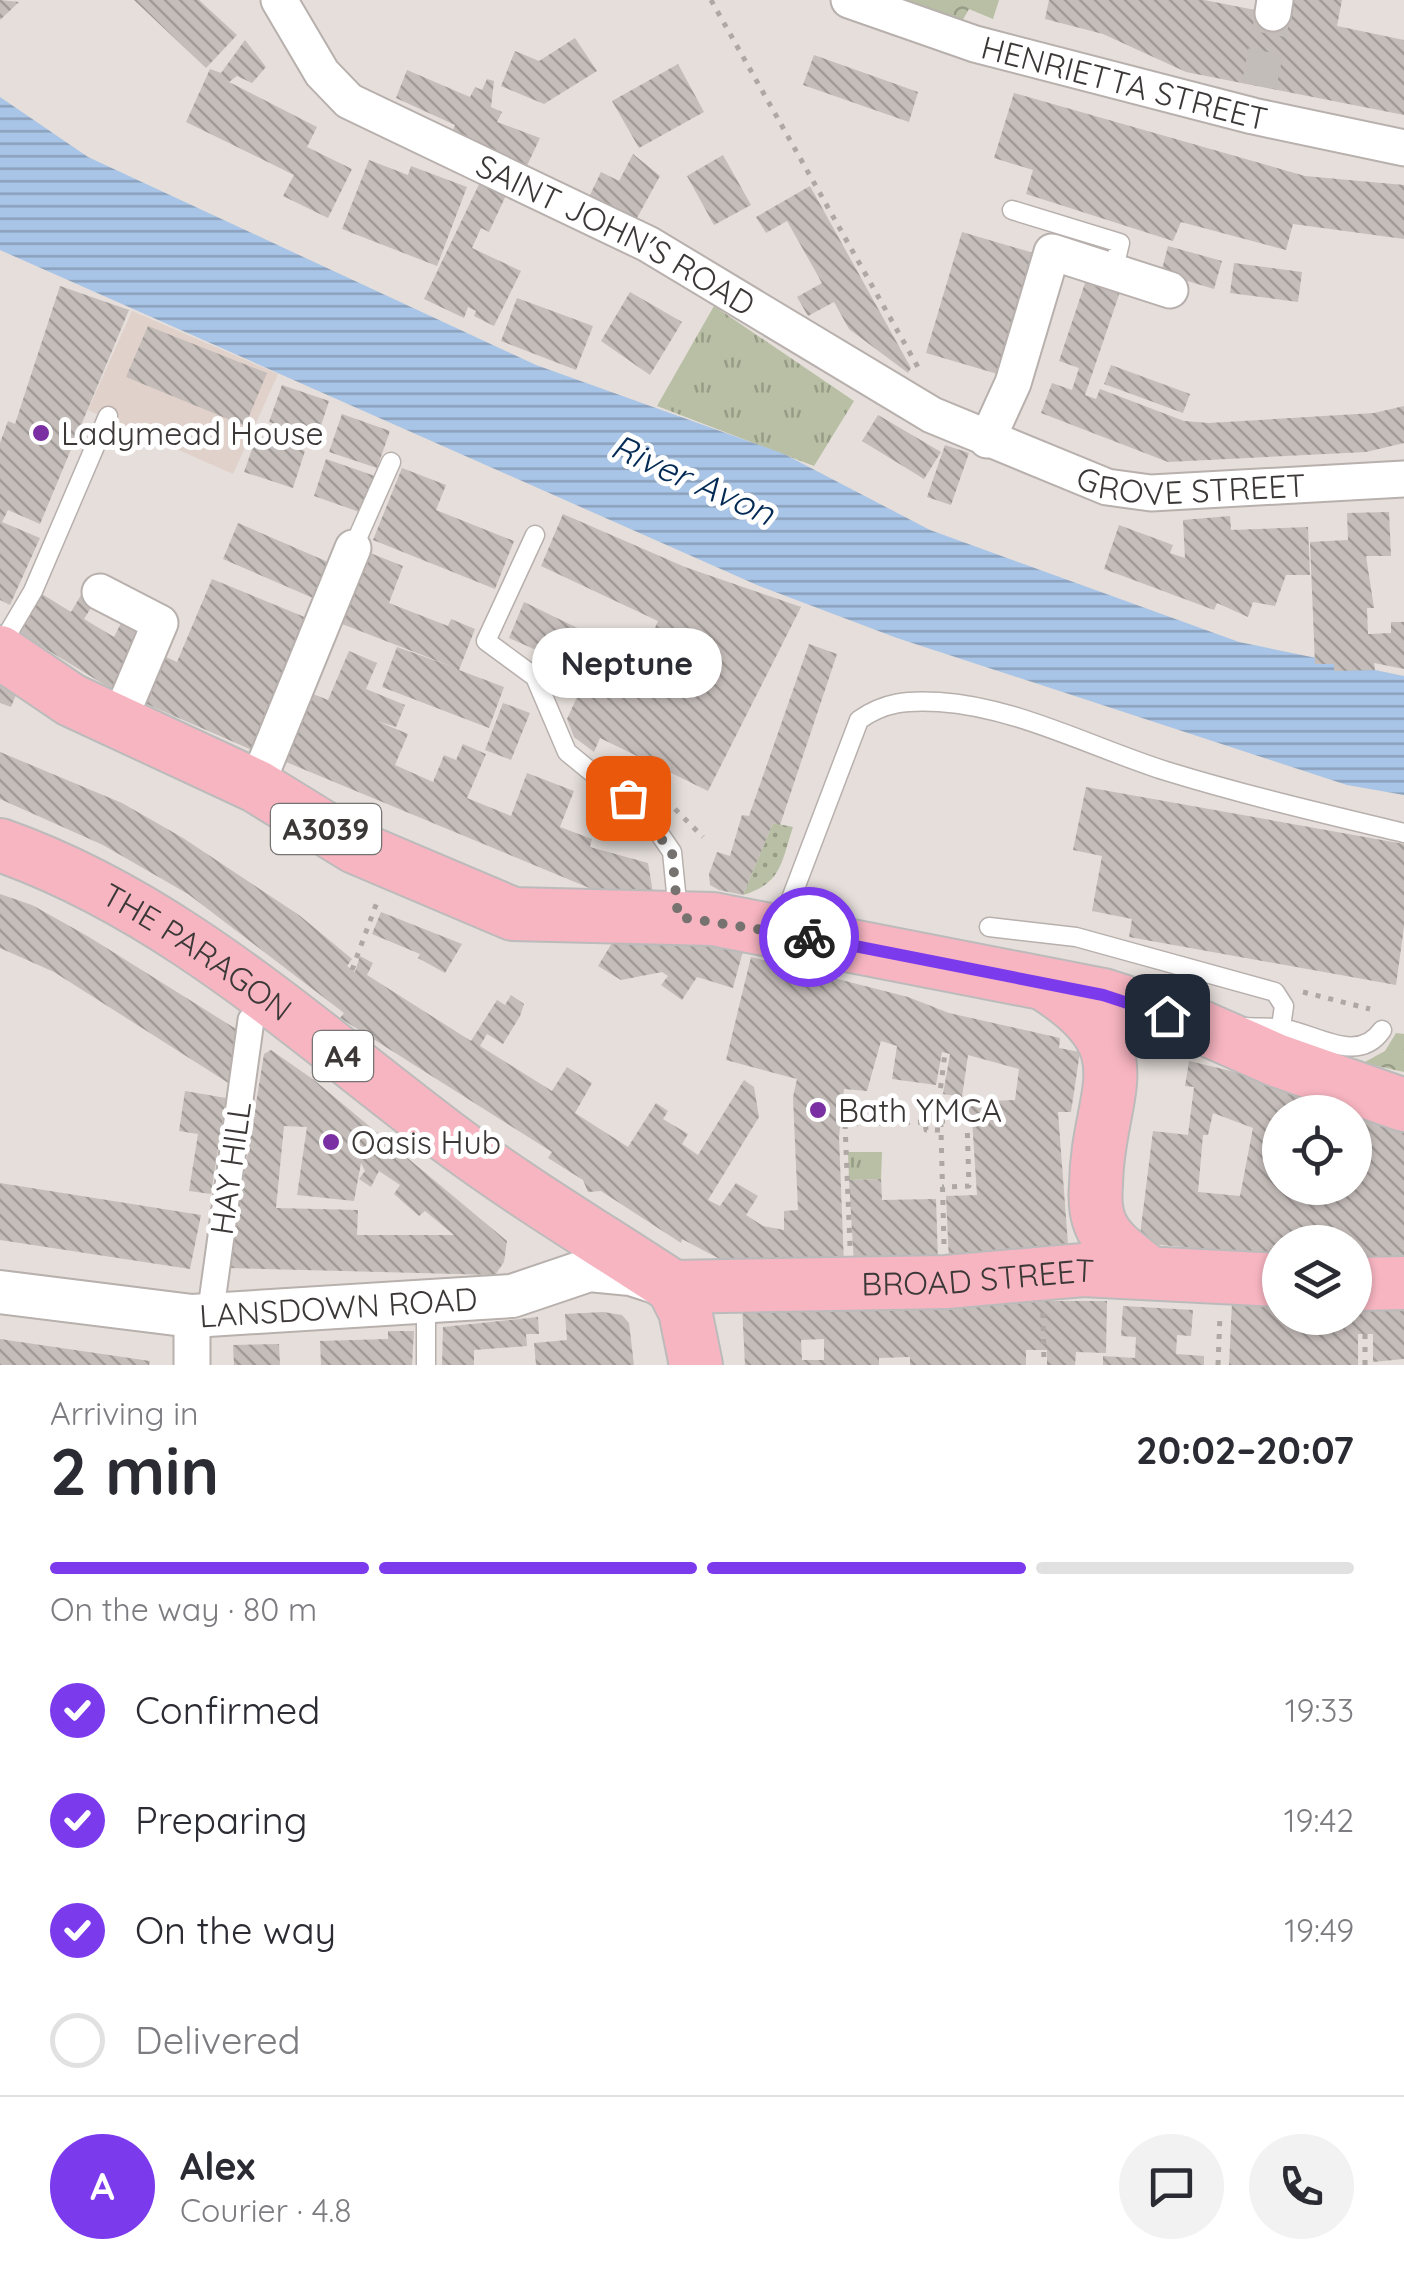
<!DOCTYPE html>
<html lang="en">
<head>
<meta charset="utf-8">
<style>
  body { margin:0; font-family:Quicksand,sans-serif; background:#f2f2f3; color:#2b2b33; height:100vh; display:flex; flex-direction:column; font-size:38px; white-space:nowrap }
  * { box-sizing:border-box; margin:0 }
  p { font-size:32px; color:#7c7c81 }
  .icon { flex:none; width:55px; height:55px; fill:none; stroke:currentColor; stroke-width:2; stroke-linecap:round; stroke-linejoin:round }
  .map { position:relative; height:1365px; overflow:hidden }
  .details { display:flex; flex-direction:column; background:#fff; flex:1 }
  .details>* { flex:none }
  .buttons { position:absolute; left:1262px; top:1095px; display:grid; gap:20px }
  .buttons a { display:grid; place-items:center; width:110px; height:110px; border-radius:50%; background:#fff; box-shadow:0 2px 8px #0004; font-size:50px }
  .pin { position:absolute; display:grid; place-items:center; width:85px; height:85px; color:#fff; margin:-42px; border-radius:20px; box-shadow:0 5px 15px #0006 }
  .courier { position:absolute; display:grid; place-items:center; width:100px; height:100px; margin:-50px; border:8px solid #7c3aed; border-radius:50%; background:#fff; color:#222; box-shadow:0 2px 12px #0007 }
  .bubble { position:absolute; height:70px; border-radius:35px; background:#fff; box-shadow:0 2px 8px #0004; font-size:32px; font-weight:800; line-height:70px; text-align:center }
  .overview em { font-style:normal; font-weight:800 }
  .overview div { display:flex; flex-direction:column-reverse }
  .overview { display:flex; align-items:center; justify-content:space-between; height:170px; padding:0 50px }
  h1 { font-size:65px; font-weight:800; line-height:75px }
  .bar { display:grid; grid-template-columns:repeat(4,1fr); gap:15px 10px; align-content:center; height:120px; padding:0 50px }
  .bar i { height:12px; border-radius:8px; background:#e1e1e2 }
  .bar .current { background:#7c3aed }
  .bar p { grid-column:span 4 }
  .line { display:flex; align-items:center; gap:25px; padding:0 50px; border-top:2px solid #e1e1e2 }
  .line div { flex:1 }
  .round { display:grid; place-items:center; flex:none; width:105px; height:105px; border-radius:52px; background:#f2f2f3 }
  ol { padding:0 50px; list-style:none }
  li { display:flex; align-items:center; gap:30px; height:110px }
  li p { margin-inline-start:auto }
  li .icon { padding:10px; border-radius:50%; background:#7c3aed; color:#fff; stroke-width:4 }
  li:last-child { color:#7c7c81 }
  li i { width:55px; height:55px; border:5px solid #e1e1e2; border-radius:50% }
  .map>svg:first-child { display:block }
</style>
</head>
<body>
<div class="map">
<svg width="1404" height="1365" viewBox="0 0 1404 1365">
  <defs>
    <pattern id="grass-tufts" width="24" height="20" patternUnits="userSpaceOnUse" patternTransform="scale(2.5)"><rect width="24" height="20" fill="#b8bfa4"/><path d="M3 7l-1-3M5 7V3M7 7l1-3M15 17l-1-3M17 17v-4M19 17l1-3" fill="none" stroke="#979c86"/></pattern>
    <pattern id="forest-crowns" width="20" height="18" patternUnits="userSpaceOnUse" patternTransform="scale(2.5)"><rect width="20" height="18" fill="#b8bfa4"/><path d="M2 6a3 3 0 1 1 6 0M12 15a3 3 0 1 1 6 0" fill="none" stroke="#979c86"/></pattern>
    <pattern id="garden-dots" width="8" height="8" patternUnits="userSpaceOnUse" patternTransform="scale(2.5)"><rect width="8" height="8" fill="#b8bfa4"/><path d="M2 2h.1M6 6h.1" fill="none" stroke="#979c86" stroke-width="1.8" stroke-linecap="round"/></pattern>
    <pattern id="water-rules" width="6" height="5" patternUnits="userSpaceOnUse" patternTransform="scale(2.5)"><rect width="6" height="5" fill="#a8c4e6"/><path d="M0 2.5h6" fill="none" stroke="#8aa0bb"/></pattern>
    <pattern id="building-back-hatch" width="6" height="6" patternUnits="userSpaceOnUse" patternTransform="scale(2.5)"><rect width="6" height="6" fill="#c5bdba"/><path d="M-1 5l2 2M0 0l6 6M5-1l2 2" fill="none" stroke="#a19b98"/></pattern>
  </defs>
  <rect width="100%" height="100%" fill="#e5deda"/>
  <path fill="#e1d1cb" d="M132 311 278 374 233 474 88 410Z"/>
  <path fill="url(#grass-tufts)" d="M714 306 854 401 814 466 657 406Z
    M848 1152H882L881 1179 849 1180Z"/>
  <path fill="url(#forest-crowns)" d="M888 0H999L993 19 969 9 957 30Z
    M1396 1033 1404 1034V1072L1363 1063 1385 1051Z"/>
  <path fill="url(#garden-dots)" d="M773 823 793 827C781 863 782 883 743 895Z"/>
  <path fill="url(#water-rules)" d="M0 97 88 157 536 365 784 454 930 530 1239 642 1404 676V795L1347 785 897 638 757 585 0 250Z"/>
  <path fill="url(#building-back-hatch)" fill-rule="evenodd" d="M0 0 19 2 0 20Z
    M134 0H199L237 35 206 68Z
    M1049 0H1204L1286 16 1290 0H1342L1337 26 1404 40V115L1186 72 1103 34 1045 19Z
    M575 38 597 71 544 104 501 86 515 51 539 61Z
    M245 40 266 67 252 83 237 76 229 82 317 127 307 147 352 169 328 218 283 196 294 175 186 122 210 69 221 73Z
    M814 55 918 92 909 122 803 85Z
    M678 64 704 112 639 148 612 101Z
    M407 70 470 97 475 87 482 90 487 79 494 81 491 107 502 112 497 122 540 138 524 172 449 139 455 125 396 98Z
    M1014 93 1305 176 1404 185V239L1293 224 1286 250 1181 222 1173 241 1026 194 1033 170 994 158Z
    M633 154 660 176 637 218 589 197 601 172 619 181Z
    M723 155 751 205 714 225 687 176Z
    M369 160 408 175 411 166 467 187 437 266 342 229Z
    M482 178 508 191 489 232 481 228 472 248 521 271 494 326 474 316 476 311 468 307 464 318 424 299Z
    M810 186 911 368 908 373 849 329 834 302 808 316 797 297 822 283 787 221 766 233 756 217Z
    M962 232 1037 254 1001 375 926 353Z
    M1168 246 1222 261 1214 289 1161 273Z
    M1234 263 1302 272 1298 302 1230 293Z
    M1087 277 1121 289 1085 395 1096 399 1100 389 1184 421 1209 423 1374 413 1404 406V443L1366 452 1168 462 1041 413 1052 383 1072 390 1079 368 1059 361Z
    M60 286 129 310 40 524 8 510 2 522 40 538 10 605 0 600V443L8 421 15 424Z
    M630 292 682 322 650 375 601 341Z
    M517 298 593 326 576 370 501 341Z
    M148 326 267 373 245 426 126 377Z
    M1111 365 1190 394 1183 413 1104 384Z
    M282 385 329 401 317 438 269 422Z
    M342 414 390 431 377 468 329 452Z
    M878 415 941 452 924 479 862 441Z
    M257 435 305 451 293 488 244 472Z
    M945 445 969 453 951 505 927 497Z
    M326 459 375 476 362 513 314 496Z
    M402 468 446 485 436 510 514 541 495 589 373 540Z
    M1389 512 1391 556H1366L1374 608H1367L1368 634 1391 633V622H1404V669L1374 663 1375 670 1334 671V664H1315L1310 542 1348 540 1347 513Z
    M563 514 685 567 801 607 708 791 600 738 594 752 574 737 567 719 588 673 509 638 524 602 641 659 658 621 541 566Z
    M1230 516 1231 530 1308 527 1310 575H1286L1275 606 1253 602 1248 617 1217 603 1214 610 1104 569 1119 525 1173 545 1170 553 1185 558 1183 520Z
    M238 523 335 565 320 601 223 559Z
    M370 553 403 566 389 603 448 626 451 619 475 629 459 670 504 687 489 728 382 687 397 647 453 667 342 624Z
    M212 579 307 618 252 750 135 699 155 652 177 662Z
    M42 594 71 612 81 595 94 603 84 619 114 637 124 617 142 625 118 693 18 632Z
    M809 644 837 654 780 825 773 823 743 895 719 890 710 885 709 874 717 852 730 856 742 815 749 816Z
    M349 651 377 663 366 689 405 705 396 727 377 721 408 734 395 765 433 782 444 755 456 760 463 744 486 754 467 798 511 816 527 773 574 791 560 827 592 839 590 847 648 863 653 893 611 897 274 757 303 690 328 700Z
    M0 679 18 690 11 707 0 703Z
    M503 703 530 713 511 760 485 750Z
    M0 752 122 803 183 838 299 915 352 959 347 966 355 972 360 956 373 963 367 975 471 1041 497 1000 505 1005 511 995 524 1004 520 1016 503 1044 487 1034 480 1046 552 1091 567 1067 592 1083 575 1113 628 1147 656 1103 668 1111 663 1119 688 1134 682 1144 698 1155 744 1080 754 1087 759 1117 708 1200 720 1206 736 1183 758 1196 746 1215 763 1226 784 1230V1211L798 1210 793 1097 797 1079 726 1060 751 957 908 997 949 1013 1060 1038 1059 1048 1080 1052 1071 1112H1058L1068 1244H1063L1064 1252 949 1262 946 1196 977 1195 972 1119H963L962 1102 1015 1100 1019 1069 968 1055 962 1097 943 1094 950 1054 942 1052 936 1085 892 1079 897 1046 881 1041 867 1091 844 1089 839 1137 844 1265 735 1267 682 1239 681 1243 601 1191 588 1192 583 1180 548 1158 552 1152 340 1018 344 1013 188 894 103 845 0 799Z
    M1086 787 1404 844V927L1396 985 1129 937 1132 919 1092 911 1102 856 1073 850Z
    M0 894 32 905 89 937 236 1029 230 1084 54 972 0 948Z
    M381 912 462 944 445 973 418 958 420 954 372 934Z
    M679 941 743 951 733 988 697 977 682 1000 661 985 668 976 662 972 621 980 598 966 612 943Z
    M271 1050 314 1080 507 1241 504 1262 495 1275 229 1268 264 1054ZM284 1126 307 1127 297 1195 354 1201 361 1163 365 1171 359 1179 371 1187 379 1171 400 1185 394 1194 419 1216 425 1211 454 1235H357L358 1210 276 1208Z
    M1189 1061 1269 1080 1404 1125V1262H1355V1242H1280V1256L1139 1243 1153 1131 1188 1135 1194 1087 1185 1086ZM1280 1112H1355V1188H1280ZM1213 1113 1253 1128 1240 1196 1198 1192 1203 1135H1208Z
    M185 1091 226 1098 211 1194 189 1191 198 1134 179 1131Z
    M881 1179 882 1200 936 1199 938 1262 854 1265 849 1180Z
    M0 1183 201 1215 190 1269 0 1240Z
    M973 1301H1107L1106 1353 1076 1352 1075 1365H1047V1350H1026V1365H910V1357L879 1358V1365H745L742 1306ZM824 1339V1360H802L801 1340Z
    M1232 1302 1280 1304V1318H1355V1307L1404 1306V1359L1373 1362V1334H1358V1365H1229Z
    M1123 1306 1193 1310 1191 1336 1177 1335 1176 1354 1204 1356V1365H1103V1356L1135 1358 1136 1337 1121 1336Z
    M603 1312 622 1315 629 1323 634 1365H536L534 1343 567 1340 565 1314Z
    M538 1317 539 1334H526L527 1346 474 1350V1365H442L443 1327Z
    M388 1331H414L412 1365H321L320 1341 388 1339Z
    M0 1339 150 1361 149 1365H0Z
    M279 1344 280 1365H234L233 1345Z"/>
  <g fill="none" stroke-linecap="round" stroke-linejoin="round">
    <path stroke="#c3bdb9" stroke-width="35" stroke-dasharray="35 18" stroke-linecap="butt" d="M1259 86 1273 13"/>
    <defs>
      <path id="service" d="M1012 210 1120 243 1113 272
        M535 535 486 641 535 677 567 752 650 820 672 852 678 912
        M353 548 391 462
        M0 647 33 591 108 416
        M781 925 859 720C884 702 908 700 939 702 1017 707 1093 748 1166 771 1244 795 1325 814 1404 833
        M989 927 1076 937 1275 992 1284 1006 1277 1054
        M1245 1027C1258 1028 1272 1027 1286 1029 1319 1036 1359 1064 1382 1030
        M426 1365V1302"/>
      <path id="pedestrian" d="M210 1316 251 1020"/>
      <g id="minor">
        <path id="s1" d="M279 0 322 73 349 101 648 244 932 415 1107 487 1151 493 1404 479"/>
        <path id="s2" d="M849 0 975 44 1253 116 1404 148"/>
        <path d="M1273 13 1275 0"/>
        <path d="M987 440 1013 383 1052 252 1170 290"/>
        <path d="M100 592 160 623 117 725"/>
        <path d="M256 786 353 548"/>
        <path d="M192 1365V1316"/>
      </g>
      <g id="tertiary">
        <path id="s3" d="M0 1292 192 1316 512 1296 589 1270 631 1274 656 1282"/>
      </g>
      <g id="primary">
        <path d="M0 652 71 700 256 786 355 847 513 914 713 919 1103 995 1199 1026 1276 1060 1404 1105"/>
        <path id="s4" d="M0 845C171 905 303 1028 445 1135 518 1190 597 1237 673 1287"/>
        <path d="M1049 987C1149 1052 1097 1093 1096 1185 1095 1197 1095 1211 1100 1223 1108 1244 1131 1258 1148 1272"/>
        <path d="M1355 1284 1404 1283"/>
        <path id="s5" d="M673 1287 946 1282 1083 1270 1280 1280"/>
        <path d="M673 1287 685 1311 696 1365"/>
      </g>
    </defs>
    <use href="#service" stroke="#b7b0ad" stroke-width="21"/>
    <use href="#pedestrian" stroke="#b7b0ad" stroke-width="29"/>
    <use href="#minor" stroke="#b7b0ad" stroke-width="39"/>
    <use href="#tertiary" stroke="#b7b0ad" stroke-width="46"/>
    <use href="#primary" stroke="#bcbbbb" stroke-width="56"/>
    <path stroke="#aea8a5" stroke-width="5" stroke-dasharray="5 8" stroke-linecap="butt" d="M711 0 919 369
      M675 809 703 837
      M352 970 377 902
      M1303 992 1370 1009
      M940 1114 925 1115 926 1130H940
      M940 1121H967L969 1186 942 1187
      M840 1124 925 1122
      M845 1124 850 1246
      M944 1244 940 1092 945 1053
      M1043 1313 1044 1365
      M1218 1365 1220 1315
      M1365 1365V1334"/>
    <use href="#service" stroke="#fff" stroke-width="18"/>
    <use href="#pedestrian" stroke="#fff" stroke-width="25"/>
    <use href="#minor" stroke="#fff" stroke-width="35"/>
    <use href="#tertiary" stroke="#fff" stroke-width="42"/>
    <use href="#primary" stroke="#f7b5c1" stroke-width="52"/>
  </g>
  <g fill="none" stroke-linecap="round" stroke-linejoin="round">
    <path stroke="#767270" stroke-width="10" stroke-dasharray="0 18" d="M628 798 672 852 678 917 809 937"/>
    <path stroke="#7c3aed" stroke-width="12" d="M809 937 1103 995 1167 1016"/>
  </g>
  <g fill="#7a30a2" stroke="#fff" stroke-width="4">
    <circle cx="41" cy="433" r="10"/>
    <circle cx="818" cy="1110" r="10"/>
    <circle cx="331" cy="1142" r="10"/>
  </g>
  <g text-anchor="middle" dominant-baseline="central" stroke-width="10" stroke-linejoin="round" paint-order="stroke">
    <g fill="#fff" stroke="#767473" stroke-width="2.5">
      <rect x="271" y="804" width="110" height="50" rx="8"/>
      <rect x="313" y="1031" width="60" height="50" rx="8"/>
    </g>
    <g font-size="30" font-weight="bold" fill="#3b3837">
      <text x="326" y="829">A3039</text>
      <text x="343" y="1056">A4</text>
    </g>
    <g font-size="32" fill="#3b3837" stroke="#fff">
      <text stroke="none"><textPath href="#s2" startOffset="288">HENRIETTA STREET</textPath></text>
      <text stroke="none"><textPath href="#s1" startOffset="422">SAINT JOHN'S ROAD</textPath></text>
      <text stroke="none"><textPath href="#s1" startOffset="1060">GROVE STREET</textPath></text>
      <text stroke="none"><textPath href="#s4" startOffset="225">THE PARAGON</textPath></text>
      <text transform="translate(230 1168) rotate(-82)">HAY HILL</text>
      <text stroke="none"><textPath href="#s5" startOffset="305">BROAD STREET</textPath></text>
      <text stroke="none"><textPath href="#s3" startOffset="340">LANSDOWN ROAD</textPath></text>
    </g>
    <g font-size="32" fill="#3b3837" stroke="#fff" text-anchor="start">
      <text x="61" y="433">Ladymead House</text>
      <text x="838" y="1110">Bath YMCA</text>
      <text x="351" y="1142">Oasis Hub</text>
    </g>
    <g font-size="35" font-style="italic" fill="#022a54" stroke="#fff">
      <text transform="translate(693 479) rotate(24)">River Avon</text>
    </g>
  </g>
</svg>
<div class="buttons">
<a><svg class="icon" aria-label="locate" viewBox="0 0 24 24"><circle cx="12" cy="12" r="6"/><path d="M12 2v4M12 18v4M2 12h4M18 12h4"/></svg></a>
<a><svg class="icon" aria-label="layers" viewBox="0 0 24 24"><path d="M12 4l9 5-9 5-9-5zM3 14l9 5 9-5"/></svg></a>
</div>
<div class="pin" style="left:628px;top:798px;background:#ea580c"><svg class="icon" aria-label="bag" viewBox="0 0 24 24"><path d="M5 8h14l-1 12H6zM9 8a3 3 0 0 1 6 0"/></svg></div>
<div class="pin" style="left:1167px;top:1016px;background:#1f2937"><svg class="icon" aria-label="home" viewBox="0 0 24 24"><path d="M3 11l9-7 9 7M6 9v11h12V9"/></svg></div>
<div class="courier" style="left:809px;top:937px"><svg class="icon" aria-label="bike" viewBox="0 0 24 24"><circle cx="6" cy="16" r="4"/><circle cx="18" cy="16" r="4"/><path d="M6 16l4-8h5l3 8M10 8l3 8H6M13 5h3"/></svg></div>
<div class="bubble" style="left:532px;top:628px;width:190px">Neptune</div>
</div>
<section class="details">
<div class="overview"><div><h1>2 min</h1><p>Arriving in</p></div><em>20:02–20:07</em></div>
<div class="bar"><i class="current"></i><i class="current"></i><i class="current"></i><i></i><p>On the way · 80 m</p></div>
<ol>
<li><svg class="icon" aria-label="check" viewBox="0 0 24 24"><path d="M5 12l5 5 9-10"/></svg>Confirmed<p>19:33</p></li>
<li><svg class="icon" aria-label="check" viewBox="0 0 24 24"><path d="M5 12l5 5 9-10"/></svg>Preparing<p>19:42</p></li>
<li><svg class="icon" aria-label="check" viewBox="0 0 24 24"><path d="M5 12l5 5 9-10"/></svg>On the way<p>19:49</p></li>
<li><i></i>Delivered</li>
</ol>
<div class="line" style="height:180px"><b class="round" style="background:#7c3aed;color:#fff">A</b><div><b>Alex</b><p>Courier · 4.8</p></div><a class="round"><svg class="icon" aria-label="chat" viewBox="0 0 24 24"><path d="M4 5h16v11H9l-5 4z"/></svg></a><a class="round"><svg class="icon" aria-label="phone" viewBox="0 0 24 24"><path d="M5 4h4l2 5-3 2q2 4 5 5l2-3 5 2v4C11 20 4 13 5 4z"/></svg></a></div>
</section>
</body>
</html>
